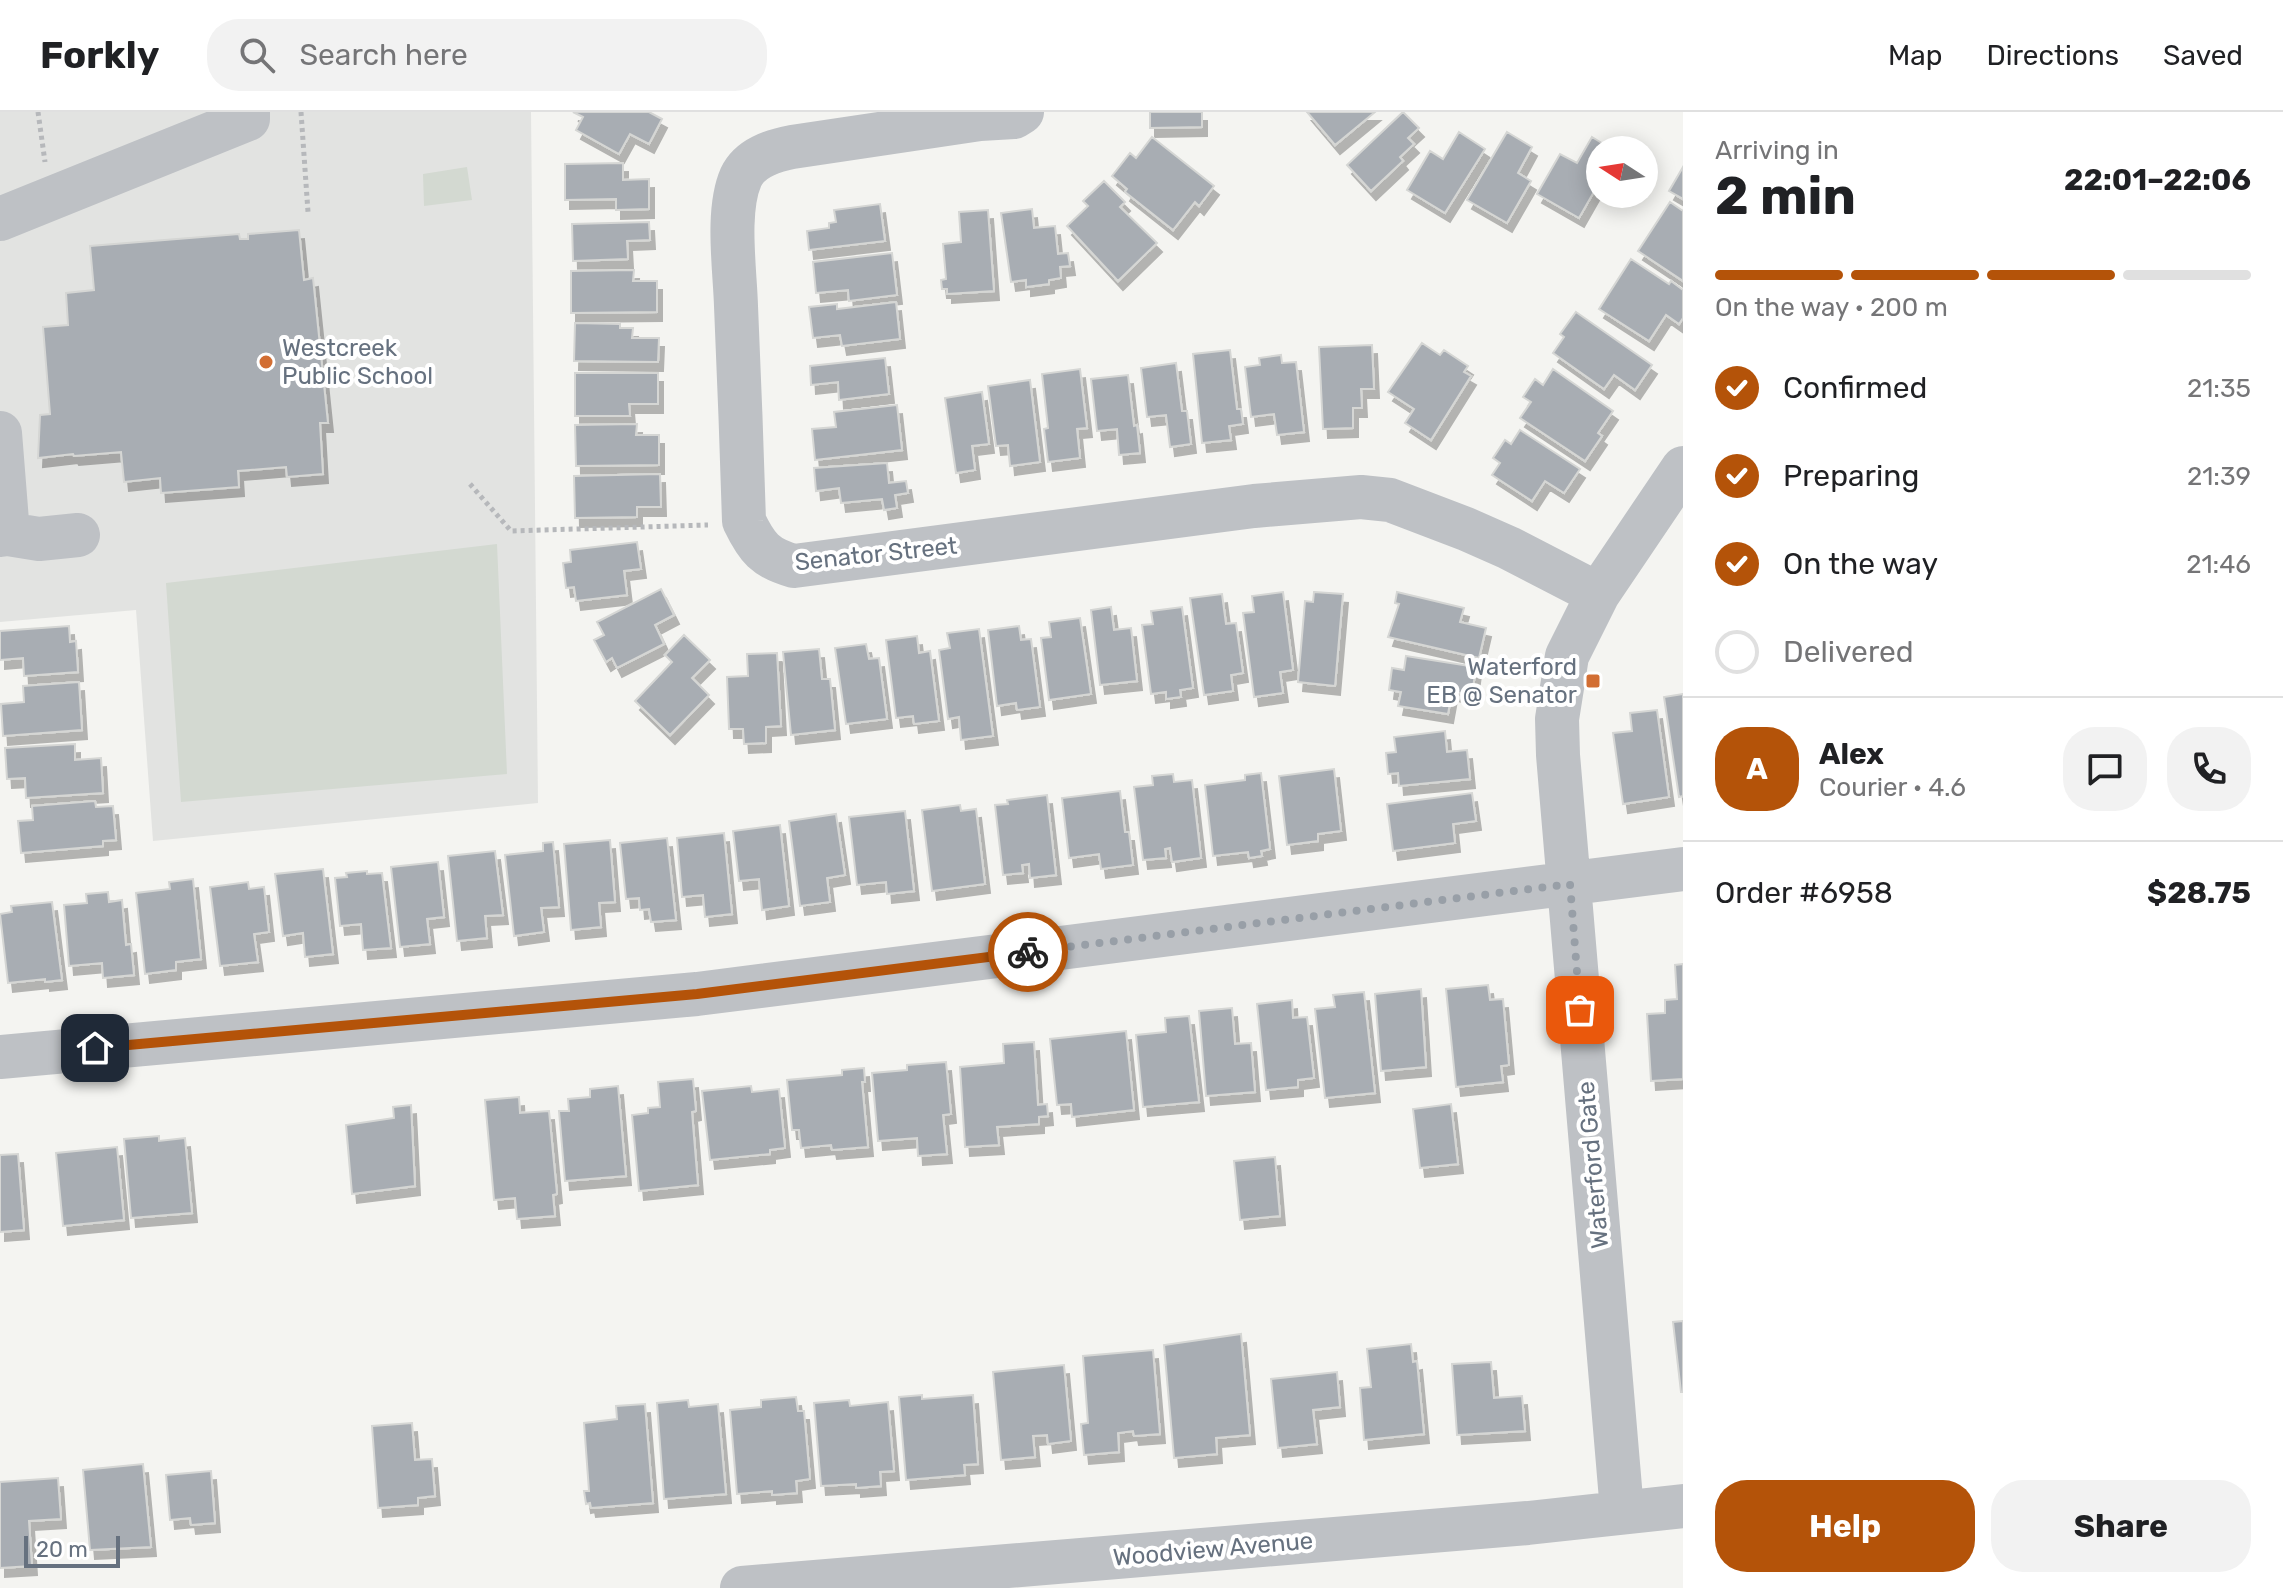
<!DOCTYPE html>
<html lang="en">
<head>
<meta charset="utf-8">
<style>
  body { margin:0; font-family:Rubik,sans-serif; background:#f2f2f2; color:#202124; height:100vh; display:flex; flex-direction:column; font-size:30px; white-space:nowrap }
  * { box-sizing:border-box; margin:0 }
  p { font-size:26px; color:#757577 }
  .icon { flex:none; width:44px; height:44px; fill:none; stroke:currentColor; stroke-width:2; stroke-linecap:round; stroke-linejoin:round }
  .map { position:relative; flex:1; overflow:hidden }
  .drawer { display:flex; flex-direction:column; background:#fff; width:600px }
  .drawer>* { flex:none }
  .needle { width:52px; rotate:282deg }
  .tools { position:absolute; left:1586px; top:24px; display:grid; gap:16px }
  .tools a { display:grid; place-items:center; width:72px; height:72px; border-radius:50%; background:#fff; box-shadow:0 4px 20px #0003; font-size:40px }
  .scale { position:absolute; left:24px; bottom:20px; width:96px; box-sizing:border-box; padding-left:8px; border:4px solid #66717f; border-top:0; font-size:22px; line-height:28px; white-space:nowrap; color:#66717f; -webkit-text-stroke:6px #fff; paint-order:stroke }
  .pin { position:absolute; display:grid; place-items:center; width:68px; height:68px; color:#fff; margin:-34px; border-radius:16px; box-shadow:0 4px 12px #0006 }
  .courier { position:absolute; display:grid; place-items:center; width:80px; height:80px; margin:-40px; border:6px solid #b45309; border-radius:50%; background:#fff; color:#222; box-shadow:0 2px 10px #0007 }
  .head em { font-style:normal; font-weight:700 }
  .head div { display:flex; flex-direction:column-reverse }
  .head { display:flex; align-items:center; justify-content:space-between; height:136px; padding:0 32px }
  h1 { font-size:52px; font-weight:700; line-height:60px }
  .bar { display:grid; grid-template-columns:repeat(4,1fr); gap:12px 8px; align-content:center; height:96px; padding:0 32px }
  .bar i { height:10px; border-radius:6px; background:#e0e0e0 }
  .bar .selected { background:#b45309 }
  .bar p { grid-column:span 4 }
  .line { display:flex; align-items:center; gap:20px; padding:0 32px; border-top:2px solid #e0e0e0 }
  .line div { flex:1 }
  .round { display:grid; place-items:center; flex:none; width:84px; height:84px; border-radius:32px; background:#f2f2f2 }
  ol { padding:0 32px; list-style:none }
  li { display:flex; align-items:center; gap:24px; height:88px }
  li p { margin-inline-start:auto }
  li .icon { padding:8px; border-radius:50%; background:#b45309; color:#fff; stroke-width:4 }
  li:last-child { color:#757577 }
  li i { width:44px; height:44px; border:4px solid #e0e0e0; border-radius:50% }
  .button { display:flex; gap:16px; margin-top:auto; padding:16px 32px }
  .button a { flex:1; height:92px; border-radius:32px; background:#b45309; color:#fff; font-size:32px; font-weight:700; line-height:92px; text-align:center }
  .button a+a { background:#f2f2f2; color:#202124 }
  header { display:flex; align-items:center; gap:48px; box-sizing:border-box; height:112px; padding:0 40px; background:#fff; border-bottom:2px solid #e0e0e0 }
  header strong { font-size:38px }
  nav { display:flex; gap:44px; margin-inline-start:auto; font-size:28px }
  .search { width:560px; height:72px; background:#f2f2f2; display:flex; align-items:center; gap:20px; box-sizing:border-box; padding:0 28px; border-radius:32px; color:#757577; font-size:30px }
  main { display:flex; flex:1; min-height:0 }
  .map>svg:first-child { display:block }
</style>
</head>
<body>
<header>
<strong>Forkly</strong>
<div class="search"><svg class="icon" aria-label="search" viewBox="0 0 24 24"><circle cx="10" cy="10" r="6"/><path d="M15 15l6 6"/></svg>Search here</div>
<nav><a>Map</a><a>Directions</a><a>Saved</a></nav>
</header>
<main>
<div class="map">
<svg width="1683" height="1476" viewBox="0 0 1683 1476">
  <defs>
    <filter id="shadow"><feDropShadow dx="5" dy="9" stdDeviation="0" flood-color="#0004"/></filter>
  </defs>
  <rect width="100%" height="100%" fill="#f4f4f1"/>
  <path fill="#e2e3e1" d="M0 0H531L538 691 153 729 136 498 0 510Z"/>
  <path fill="#d3d9d1" d="M467 55 472 88 424 94 423 62Z
    M497 432 507 662 181 690 166 471Z"/>
  <path fill="#a8adb3" stroke="#d5d6d4" stroke-width="2" filter="url(#shadow)" d="M573 0H649L662 7 649 32 630 22 619 42 576 18 583 5Z
    M1150 0H1202V15L1150 16Z
    M1307 0H1375L1335 33Z
    M1403 0 1419 16 1408 26 1414 32 1400 45 1403 49 1371 79 1347 53Z
    M1459 20 1485 37 1445 101 1407 78 1430 39 1443 47Z
    M1507 20 1532 35 1518 61 1531 69 1507 111 1467 88Z
    M1152 25 1214 74 1199 94 1195 90 1173 118 1125 80 1127 77 1112 64 1130 41 1136 46Z
    M1592 25 1613 38H1600V69L1579 106 1537 82 1560 42 1577 51Z
    M623 51V68L649 67V97L616 98V87L565 88V52Z
    M1683 55V87L1669 79Z
    M1104 69 1125 90 1120 95 1157 131 1118 169 1067 114 1088 94 1083 89Z
    M1670 90 1683 99V169L1638 139Z
    M880 92 885 129 809 138 807 119 829 116V111L836 110 834 98Z
    M1032 97 1034 116 1055 114 1058 142 1068 141 1070 154 1060 155 1061 166 1049 168V172L1026 175V168L1011 170 1001 101Z
    M988 98 994 179 947 182V177H942L941 168 946 167 943 132 961 130 959 100Z
    M649 110 650 128 627 129 628 147 573 149 572 112Z
    M299 118 304 168 313 166 328 311H320L323 362 287 365 286 355 238 359 239 375 161 381 160 366 124 370 121 340 74 344 73 342 38 346 40 303 50 302 43 215 68 213 66 181 94 178 90 134 239 122 240 127H248V122Z
    M892 141 897 183 849 189 848 178 816 181 813 150Z
    M1631 147 1669 172 1671 169 1683 178V206L1679 212 1666 203 1649 229 1599 197Z
    M634 158 633 169H657V200L571 201V159Z
    M896 190 900 227 842 234 840 223 813 226 809 195 837 192V197Z
    M1576 200 1652 253 1635 278 1614 263 1604 277 1553 241 1564 225 1560 222Z
    M575 211 620 212V216H633L632 226H659L658 250 574 249Z
    M1422 231 1440 243 1444 238 1468 254 1464 260 1471 264 1431 328 1405 311 1414 297 1388 280Z
    M1372 233 1374 277H1361L1362 296H1353V316L1323 317 1319 235Z
    M1230 238 1237 297H1241L1243 312 1229 314 1231 328 1202 331 1193 242Z
    M1281 243 1282 251 1296 250 1304 320 1277 323 1274 302 1251 305 1245 255 1260 253 1259 246Z
    M885 246 889 282 839 288 838 270 811 273 810 254Z
    M1176 251 1182 299H1187L1191 332 1170 335 1166 303 1147 305 1141 256Z
    M1080 257 1087 316 1077 317 1080 346 1048 350 1044 317 1048 316 1042 262Z
    M1553 257 1613 299 1598 321 1602 324 1585 349 1520 306 1531 290 1523 285 1535 267 1543 273Z
    M575 261H658V292H629L630 304H575Z
    M1128 263 1134 314 1137 313 1140 341 1119 343 1117 317 1097 319 1091 267Z
    M1030 268 1040 350 1010 354 1008 333 996 334 988 274Z
    M982 280 989 332 972 334 975 358 956 361 945 286Z
    M897 293 902 338 815 348 812 317 836 315 834 300Z
    M637 312 636 323H659V353L576 354 575 313Z
    M1520 318 1580 357 1564 381 1545 369 1532 389 1492 363 1500 351 1493 346 1505 328 1511 332Z
    M887 351 889 371 906 369 908 381 895 383 897 396 884 398 882 387 841 391 839 376 816 379 814 356Z
    M660 362 661 395H637V405L575 406 574 364Z
    M637 430 641 457 624 459 627 483 576 489 574 475 566 476 563 451 571 450 570 438Z
    M661 477 674 503 655 513 664 532 617 556 612 546 606 550 594 528 604 523 597 510Z
    M1283 480 1293 558 1280 560 1283 581 1254 585 1243 501 1254 500 1252 484Z
    M1314 480 1343 482 1335 574 1298 570 1305 489 1313 490Z
    M1397 480 1464 496 1460 510 1486 516 1479 546 1388 525 1399 492 1395 491Z
    M1222 482 1226 512 1236 511 1243 561 1231 563 1233 579 1204 583 1190 486Z
    M1111 495 1114 518 1131 516 1137 569 1100 573 1091 498Z
    M1182 495 1193 576 1180 578 1181 585 1166 587V580L1151 582 1142 513 1153 512 1151 499Z
    M1080 506 1091 582 1049 588 1041 526 1051 525 1049 510Z
    M69 514 70 530 76 529 78 560 24 564 23 546 0 548V519Z
    M1019 514 1021 528 1031 527 1040 595 1017 598 1016 591 997 594 988 518Z
    M979 517 993 624 961 628 959 605 948 607 939 538 950 536 947 521Z
    M684 523 710 548 692 566 709 583 670 623 635 589 672 550 665 543Z
    M917 524 919 541 930 539 939 609 914 612 913 604 896 606 886 528Z
    M866 532 869 547 879 546 887 607 846 612 835 536Z
    M819 537 822 567H830L835 618 791 623 783 540Z
    M777 541 781 614 766 615V631L744 632 743 617H729L727 565 748 564 747 542Z
    M1406 544 1476 555 1472 583 1452 580 1448 602 1398 594 1401 580 1389 578 1392 556 1404 558Z
    M79 570 82 618 3 624 1 592 24 590 23 574Z
    M1683 582V684L1679 685 1664 585Z
    M1657 598 1669 685 1623 692 1613 621 1632 619 1630 601Z
    M1445 619 1447 640 1467 638 1470 667 1399 674 1398 661 1388 662 1386 641 1396 640 1394 625Z
    M75 632V648L101 646 103 681 26 686 25 666 7 667 5 636Z
    M1334 657 1341 719 1318 722V729L1287 733 1279 664Z
    M1261 661 1270 737 1261 739 1262 744 1249 746 1248 740 1213 744 1205 673 1245 668V663Z
    M1173 662 1174 670 1192 668 1201 746 1172 750 1170 736 1165 737 1166 746 1143 748 1134 675 1153 673 1152 664Z
    M1120 679 1125 720H1129L1133 753 1101 757 1099 742 1069 746 1062 686Z
    M1472 681 1476 709 1453 712 1455 731 1393 739 1387 692Z
    M1047 683 1056 763 1030 766 1029 752 1022 753 1023 761 1003 763 995 693 1008 692 1007 688Z
    M95 689 96 695 113 694 116 728 103 729V734L21 741 18 709 33 708 32 694Z
    M960 693 961 699 976 697 985 772 932 779 922 698Z
    M905 699 914 779 887 782 886 770 857 773 849 705Z
    M836 702 845 763 827 766 830 790 800 794 789 709Z
    M780 713 789 794 762 798 759 767 739 769 733 719Z
    M724 721 732 802 705 805 703 783 682 785 677 726Z
    M667 726 676 808 651 810 649 797 640 798 639 786 626 787 620 731Z
    M610 728 615 790 599 791 601 815 571 818 564 732Z
    M553 730 559 795 541 796 544 820 514 824 505 743 543 739V731Z
    M495 739 503 803 485 804 487 826 457 829 448 744Z
    M438 750 444 805 427 807 430 832 400 835 391 755Z
    M323 757 333 842 305 845 303 821 283 824 275 762Z
    M367 759V762L382 761 391 836 363 838 361 812 340 814 335 766 347 765 346 761Z
    M193 767 201 847 176 850V858L145 862 136 781 170 777 169 770Z
    M248 770 249 777 264 775 269 820 254 822 258 850 220 854 210 775Z
    M108 780 109 790 122 788 126 833 131 832 134 863 103 866 102 851 69 854 64 793 87 791 86 782Z
    M52 790 62 868 45 870V867L8 871 0 802 12 800 11 794Z
    M1683 852V967L1651 969 1647 902 1665 901V888L1677 887 1675 853Z
    M1488 873 1490 888 1503 887 1509 953 1501 954 1503 970 1456 975 1446 877Z
    M1421 877 1426 955 1381 959 1375 882Z
    M1364 880 1375 981 1325 986 1315 897 1335 895 1333 883Z
    M1292 888 1293 906 1307 905 1314 966 1298 968V975L1266 978 1257 892Z
    M1232 896 1235 932 1251 931 1255 980 1206 984 1199 899Z
    M1189 904 1199 990 1143 995 1136 923 1166 920 1165 906Z
    M1126 919 1134 998 1072 1005 1071 992 1057 993 1050 927Z
    M1034 930 1038 993 1047 992 1048 1004 1039 1005V1012L997 1015 999 1033 965 1035 960 955 1004 951 1003 932Z
    M946 950 951 1002 943 1003 947 1042 918 1044 917 1026 878 1029 872 961 907 958V953Z
    M864 956 865 970H862L868 1035 832 1038 831 1033 801 1036 799 1018H792L787 968 842 963V958Z
    M693 967 696 999 692 1000 698 1073 639 1079 632 1003 648 1001V996L660 995 658 970Z
    M618 974 626 1064 565 1069 559 999H569L568 987 590 985V977Z
    M751 974 752 980 779 977 785 1036 770 1038V1042L710 1048 702 979Z
    M519 985 520 1001 549 999 557 1082 553 1083 555 1104 517 1107 515 1086 494 1088 485 988Z
    M1451 992 1458 1052 1420 1056 1413 997Z
    M411 993 415 1074 352 1082 346 1013 394 1006 393 995Z
    M159 1024V1029L185 1026 192 1101 131 1106 124 1027Z
    M117 1035 124 1108 63 1114 56 1041Z
    M18 1042 24 1118 0 1120V1043Z
    M1275 1045 1280 1104 1240 1108 1234 1049Z
    M1683 1209V1280H1681L1673 1210Z
    M1241 1222 1250 1323 1216 1326 1217 1342 1174 1346 1164 1233Z
    M1411 1232 1413 1250 1417 1249 1424 1322 1364 1328 1360 1276 1371 1275 1367 1237Z
    M1153 1238 1160 1322 1134 1324 1133 1319 1118 1321 1119 1340 1084 1343 1081 1312 1088 1311 1083 1244Z
    M1491 1250 1494 1286 1522 1284 1525 1319 1457 1323 1452 1252Z
    M1064 1253 1071 1329 1048 1332 1047 1323 1033 1324 1035 1345 1001 1348 993 1260Z
    M1337 1260 1340 1295 1313 1298 1317 1332 1278 1336 1271 1267Z
    M922 1283V1287L973 1283 978 1352 964 1353 965 1363 906 1368 899 1285Z
    M796 1285 798 1299H804L810 1367 796 1369 797 1381 772 1383V1379L737 1382 730 1298 761 1295V1288Z
    M688 1288 689 1295 718 1292 726 1382 664 1387 657 1291Z
    M849 1288 850 1294 888 1290 894 1359 880 1360 881 1374 856 1376V1372L821 1374 814 1291Z
    M645 1292 653 1391 591 1396 590 1391 586 1392 584 1379H589L584 1311 617 1307 616 1294Z
    M412 1311 415 1348 432 1347 435 1384 418 1386V1393L378 1396 372 1314Z
    M143 1352 151 1435 90 1438 83 1358Z
    M211 1359 215 1411 191 1413 190 1406 170 1408 166 1363Z
    M58 1366 61 1407 29 1409 32 1454 0 1456V1370Z"/>
  <g fill="none" stroke-linecap="round" stroke-linejoin="round">
    <path stroke="#b6b8bb" stroke-width="5" stroke-dasharray="4 4" stroke-linecap="butt" d="M38 0 45 50
      M301 0 308 100
      M470 372 511 419 708 413"/>
    <path stroke="#bec1c5" stroke-width="44" d="M1022 0 1014 5 980 7 792 35C772 39 750 46 741 65 726 99 735 158 736 194 739 266 742 337 744 409 757 436 765 446 794 454L1254 394 1361 385 1390 388 1466 417 1509 436 1598 482
      M0 107 248 7V0
      M0 321 8 422 0 423
      M8 422 39 427 78 423
      M0 945 697 882 1683 757
      M1622 1399 1558 643 1557 607 1567 544 1598 482 1683 356
      M742 1476 1528 1411 1683 1394"/>
  </g>
  <g fill="none" stroke-linecap="round" stroke-linejoin="round">
    <path stroke="#989fa7" stroke-width="8" stroke-dasharray="0 14.4" d="M1028 840 1570 772 1580 898"/>
    <path stroke="#b45309" stroke-width="10" d="M95 936 697 882 1028 840"/>
  </g>
  <g fill="#d26e33" stroke="#fff" stroke-width="3">
    <circle cx="266" cy="250" r="8"/>
    <rect x="1585" y="561" width="16" height="16" rx="4"/>
  </g>
  <g text-anchor="middle" dominant-baseline="central" stroke-width="8" stroke-linejoin="round" paint-order="stroke">
    <g font-size="24" fill="#66717f" stroke="#fff" text-anchor="start">
      <text x="282" y="236">Westcreek<tspan x="282" dy="28">Public School</tspan></text>
      <text x="1577" y="555" text-anchor="end">Waterford<tspan x="1577" dy="28">EB @ Senator</tspan></text>
    </g>
    <g font-size="24" fill="#66717f" stroke="#fff">
      <text transform="translate(876 442) rotate(-6)">Senator Street</text>
      <text transform="translate(1593 1053) rotate(-95)">Waterford Gate</text>
      <text transform="translate(1213 1437) rotate(-5)">Woodview Avenue</text>
    </g>
  </g>
</svg>
<div class="tools">
<a><svg class="needle" viewBox="-14 -14 28 28"><path d="M0-13l5 13h-10z" fill="#e53935"/><path d="M0 13l5-13h-10z" fill="#757577"/></svg></a>
</div>
<div class="scale">20 m</div>
<div class="pin" style="left:1580px;top:898px;background:#ea580c"><svg class="icon" aria-label="bag" viewBox="0 0 24 24"><path d="M5 8h14l-1 12H6zM9 8a3 3 0 0 1 6 0"/></svg></div>
<div class="pin" style="left:95px;top:936px;background:#1f2937"><svg class="icon" aria-label="home" viewBox="0 0 24 24"><path d="M3 11l9-7 9 7M6 9v11h12V9"/></svg></div>
<div class="courier" style="left:1028px;top:840px"><svg class="icon" aria-label="bike" viewBox="0 0 24 24"><circle cx="6" cy="16" r="4"/><circle cx="18" cy="16" r="4"/><path d="M6 16l4-8h5l3 8M10 8l3 8H6M13 5h3"/></svg></div>
</div>
<section class="drawer">
<div class="head"><div><h1>2 min</h1><p>Arriving in</p></div><em>22:01–22:06</em></div>
<div class="bar"><i class="selected"></i><i class="selected"></i><i class="selected"></i><i></i><p>On the way · 200 m</p></div>
<ol>
<li><svg class="icon" aria-label="check" viewBox="0 0 24 24"><path d="M5 12l5 5 9-10"/></svg>Confirmed<p>21:35</p></li>
<li><svg class="icon" aria-label="check" viewBox="0 0 24 24"><path d="M5 12l5 5 9-10"/></svg>Preparing<p>21:39</p></li>
<li><svg class="icon" aria-label="check" viewBox="0 0 24 24"><path d="M5 12l5 5 9-10"/></svg>On the way<p>21:46</p></li>
<li><i></i>Delivered</li>
</ol>
<div class="line" style="height:144px"><b class="round" style="background:#b45309;color:#fff">A</b><div><b>Alex</b><p>Courier · 4.6</p></div><a class="round"><svg class="icon" aria-label="chat" viewBox="0 0 24 24"><path d="M4 5h16v11H9l-5 4z"/></svg></a><a class="round"><svg class="icon" aria-label="phone" viewBox="0 0 24 24"><path d="M5 4h4l2 5-3 2q2 4 5 5l2-3 5 2v4C11 20 4 13 5 4z"/></svg></a></div>
<div class="line" style="height:104px"><div>Order #6958</div><b>$28.75</b></div>
<div class="button"><a>Help</a><a>Share</a></div>
</section>
</main>
</body>
</html>
